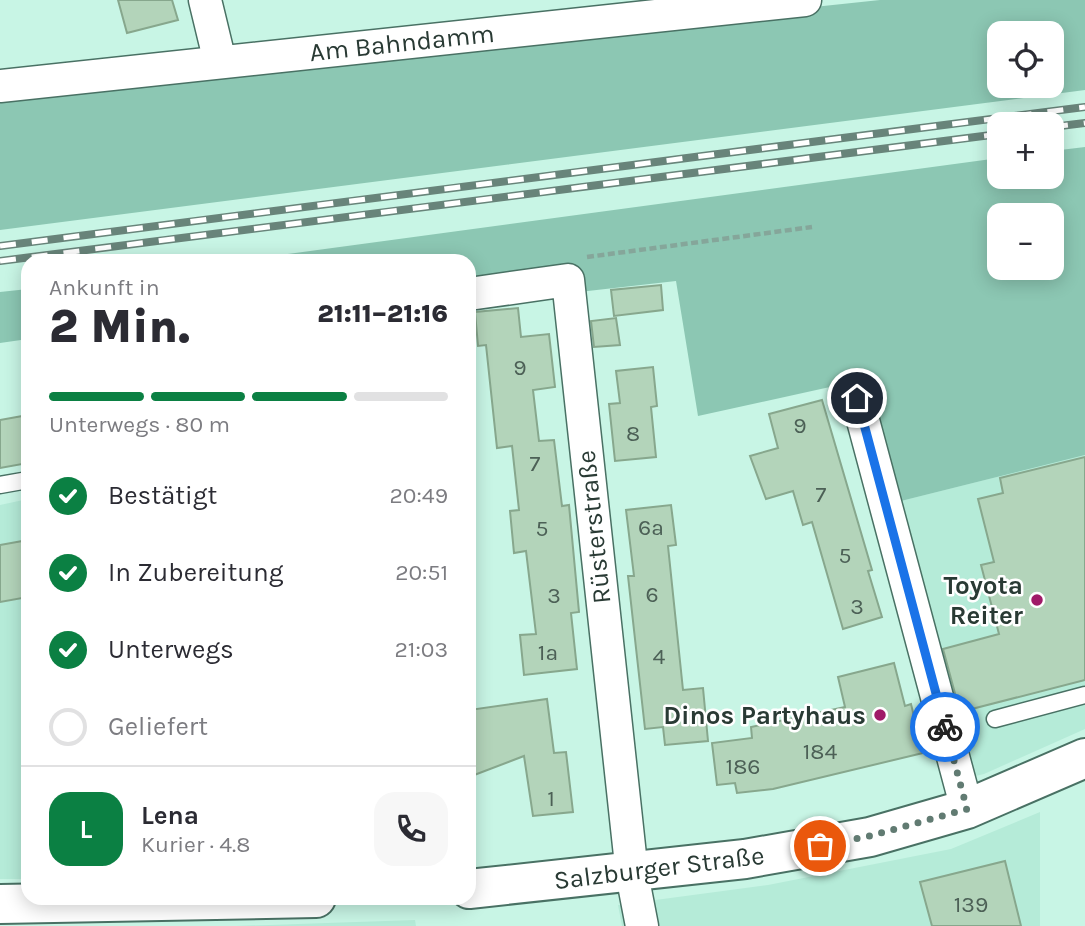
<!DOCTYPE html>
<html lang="de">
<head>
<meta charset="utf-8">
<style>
  body { margin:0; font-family:Karla,sans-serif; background:#f7f7f7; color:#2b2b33; height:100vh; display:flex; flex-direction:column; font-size:26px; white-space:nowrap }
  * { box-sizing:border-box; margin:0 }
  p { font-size:23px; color:#7c7c81 }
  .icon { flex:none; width:38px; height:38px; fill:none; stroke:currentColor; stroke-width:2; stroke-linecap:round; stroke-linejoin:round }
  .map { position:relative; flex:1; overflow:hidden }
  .details { position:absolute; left:21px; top:254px; width:455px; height:651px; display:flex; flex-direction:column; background:#fff; border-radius:21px; box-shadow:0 4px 18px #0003 }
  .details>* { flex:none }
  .buttons { position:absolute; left:987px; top:21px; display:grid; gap:14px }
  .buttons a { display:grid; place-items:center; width:77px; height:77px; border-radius:14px; background:#fff; box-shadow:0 4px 18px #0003; font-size:35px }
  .pin { position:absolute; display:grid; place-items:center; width:60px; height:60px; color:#fff; margin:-30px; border:4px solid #fff; border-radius:50%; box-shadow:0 2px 7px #0007 }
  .courier { position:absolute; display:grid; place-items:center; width:70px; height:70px; margin:-35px; border:5px solid #1a73e8; border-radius:50%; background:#fff; color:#222; box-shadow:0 2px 9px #0007 }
  .headline em { font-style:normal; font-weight:800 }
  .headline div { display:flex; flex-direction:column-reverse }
  .headline { display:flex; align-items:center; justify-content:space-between; height:119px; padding:0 28px }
  h1 { font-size:46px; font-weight:800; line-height:52px }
  .bar { display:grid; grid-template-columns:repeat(4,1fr); gap:10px 7px; align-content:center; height:84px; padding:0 28px }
  .bar i { height:9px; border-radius:5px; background:#e1e1e2 }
  .bar .selected { background:#0b8043 }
  .bar p { grid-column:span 4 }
  .line { display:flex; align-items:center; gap:18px; padding:0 28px; border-top:2px solid #e1e1e2 }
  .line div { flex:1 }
  .round { display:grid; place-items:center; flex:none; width:74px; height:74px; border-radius:21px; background:#f7f7f7 }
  ol { padding:0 28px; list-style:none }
  li { display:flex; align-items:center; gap:21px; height:77px }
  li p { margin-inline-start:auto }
  li .icon { padding:7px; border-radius:50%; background:#0b8043; color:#fff; stroke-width:4 }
  li:last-child { color:#7c7c81 }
  li i { width:38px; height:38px; border:4px solid #e1e1e2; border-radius:50% }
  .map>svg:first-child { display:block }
</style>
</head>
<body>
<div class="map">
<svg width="1085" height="926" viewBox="0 0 1085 926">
  <rect width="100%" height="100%" fill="#c8f5e5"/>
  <path fill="#b5ebd8" d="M1085 455V729L984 774 946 783 885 505Z
    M28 499V879H0V505Z
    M1040 812V926H622L618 905 768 885 951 849Z
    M415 920 416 926H236Z"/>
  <path fill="#8cc7b3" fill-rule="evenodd" d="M880 0H1085V90L0 230V94ZM999 33H1052V86H999Z
    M1085 147V455L885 505 857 381 698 416 676 281 579 292 576 266 469 280V261H236L999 158V177H1052V151ZM999 215H1052V268H999Z
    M28 289V339L0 343V292Z"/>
  <path fill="#b3d4ba" stroke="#87a78d" stroke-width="2" d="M118 0H172L178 20 127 33Z
    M661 285 663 310 614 316 611 290Z
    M518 308 521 337 549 334 555 387 533 390 539 441 554 440 562 506 569 505 579 612 571 613 577 669 524 675 520 635 536 634 526 551 514 553 510 511 519 510 512 446 497 448 486 345 478 346 475 312Z
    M616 318 620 345 594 347 591 321Z
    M653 367 657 406 651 407 656 457 615 461 609 404 620 403 616 371Z
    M822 400 872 570 868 571 882 617 843 629 812 522 803 525 793 491 766 499 750 456 778 448 769 414Z
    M28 415V463L0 468V420Z
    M1085 457V680L960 712 943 649 999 634 981 565 994 562 978 499 1003 493 1000 478Z
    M671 505 676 545 668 546 683 690 703 688 708 741 665 745 663 727 645 729 628 576H634L626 510Z
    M28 540V597L0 602V545Z
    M894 663 905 706 911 704 923 753 773 789 737 793 735 783 717 785 712 743 752 738 751 727 845 707 838 677Z
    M547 699 554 753 566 752 573 812 533 816 524 756 469 777V710Z
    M1005 861 1021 926H932L920 882Z"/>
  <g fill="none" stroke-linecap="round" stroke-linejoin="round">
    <defs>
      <path id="lane" d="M0 485 28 480
        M995 719 1085 695"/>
      <path id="street" d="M205 0 220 62
        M0 86 805 0
        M469 294 568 280 632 874 642 926
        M857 398 967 809"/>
      <path id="primary" d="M469 889 745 859 870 837 967 809 1085 758
        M0 904 316 898"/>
    </defs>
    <use href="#lane" stroke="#497164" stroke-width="19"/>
    <use href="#street" stroke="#497164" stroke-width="35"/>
    <use href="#primary" stroke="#497164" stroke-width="42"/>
    <path stroke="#85a69a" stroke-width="4.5" stroke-dasharray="7 3.5" stroke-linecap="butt" d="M587 257 812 227"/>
    <use href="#lane" stroke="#fff" stroke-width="16"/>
    <use href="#street" stroke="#fff" stroke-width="32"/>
    <use href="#primary" stroke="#fff" stroke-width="38"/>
    <defs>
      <path id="rail" d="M1052 127 1085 123
        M0 246 1085 107
        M0 261 999 134"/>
    </defs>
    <use href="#rail" stroke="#68847a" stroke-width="8"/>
    <use href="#rail" stroke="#fff" stroke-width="5" stroke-dasharray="16" stroke-linecap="butt"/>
  </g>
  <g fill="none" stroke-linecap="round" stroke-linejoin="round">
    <path stroke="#617b72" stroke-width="7" stroke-dasharray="0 12.6" d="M820 846 870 836 967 809 945 727"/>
    <path stroke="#1a73e8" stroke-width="9" d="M857 398 945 727"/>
  </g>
  <g fill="#a01a68" stroke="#fff" stroke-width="2.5">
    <circle cx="1037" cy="600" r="7"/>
    <circle cx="880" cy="715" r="7"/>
  </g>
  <g text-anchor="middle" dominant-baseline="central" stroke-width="5" stroke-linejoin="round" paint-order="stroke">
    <g font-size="23" fill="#4c6056">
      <text x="520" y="367">9</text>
      <text x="800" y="425">9</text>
      <text x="633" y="433">8</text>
      <text x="535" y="463">7</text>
      <text x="821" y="494">7</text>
      <text x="651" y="527">6a</text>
      <text x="542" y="528">5</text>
      <text x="845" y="555">5</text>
      <text x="652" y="594">6</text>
      <text x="554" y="595">3</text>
      <text x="857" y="606">3</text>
      <text x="548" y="652">1a</text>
      <text x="659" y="656">4</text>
      <text x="820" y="751">184</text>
      <text x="743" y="766">186</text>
      <text x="551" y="798">1</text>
      <text x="971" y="904">139</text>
    </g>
    <g font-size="26" fill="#293a34" stroke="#fff">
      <text transform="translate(402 43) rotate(-6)">Am Bahndamm</text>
      <text transform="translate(594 527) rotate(-96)">Rüsterstraße</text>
      <text transform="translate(659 868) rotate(-7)">Salzburger Straße</text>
    </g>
    <g font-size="26" font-weight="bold" fill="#293a34" stroke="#fff" text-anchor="end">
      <text x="1023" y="585">Toyota<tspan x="1023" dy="30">Reiter</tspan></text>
      <text x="866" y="715">Dinos Partyhaus</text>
    </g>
  </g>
</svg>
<div class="buttons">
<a><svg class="icon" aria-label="locate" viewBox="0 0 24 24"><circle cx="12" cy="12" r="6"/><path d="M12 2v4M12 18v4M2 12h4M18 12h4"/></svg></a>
<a>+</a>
<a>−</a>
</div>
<div class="pin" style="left:820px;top:846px;background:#ea580c"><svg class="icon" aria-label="bag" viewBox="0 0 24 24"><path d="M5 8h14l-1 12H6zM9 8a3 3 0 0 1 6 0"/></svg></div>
<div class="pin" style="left:857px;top:398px;background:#1f2937"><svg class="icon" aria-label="home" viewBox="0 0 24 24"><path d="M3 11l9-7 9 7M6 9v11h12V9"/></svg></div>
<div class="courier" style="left:945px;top:727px"><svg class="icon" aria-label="bike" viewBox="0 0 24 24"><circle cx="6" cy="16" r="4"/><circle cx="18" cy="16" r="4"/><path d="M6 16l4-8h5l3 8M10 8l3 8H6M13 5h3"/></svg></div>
<section class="details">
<div class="headline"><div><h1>2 Min.</h1><p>Ankunft in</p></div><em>21:11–21:16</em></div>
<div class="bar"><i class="selected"></i><i class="selected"></i><i class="selected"></i><i></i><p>Unterwegs · 80 m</p></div>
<ol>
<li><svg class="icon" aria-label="check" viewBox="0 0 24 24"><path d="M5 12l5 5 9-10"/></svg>Bestätigt<p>20:49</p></li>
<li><svg class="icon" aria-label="check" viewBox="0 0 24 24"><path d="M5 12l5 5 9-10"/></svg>In Zubereitung<p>20:51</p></li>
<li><svg class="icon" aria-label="check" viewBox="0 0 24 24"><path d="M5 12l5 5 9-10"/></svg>Unterwegs<p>21:03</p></li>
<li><i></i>Geliefert</li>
</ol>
<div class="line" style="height:126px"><b class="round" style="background:#0b8043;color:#fff">L</b><div><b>Lena</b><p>Kurier · 4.8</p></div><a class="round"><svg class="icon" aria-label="phone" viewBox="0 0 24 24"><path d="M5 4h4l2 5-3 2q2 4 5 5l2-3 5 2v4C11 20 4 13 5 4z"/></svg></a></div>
</section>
</div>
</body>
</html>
